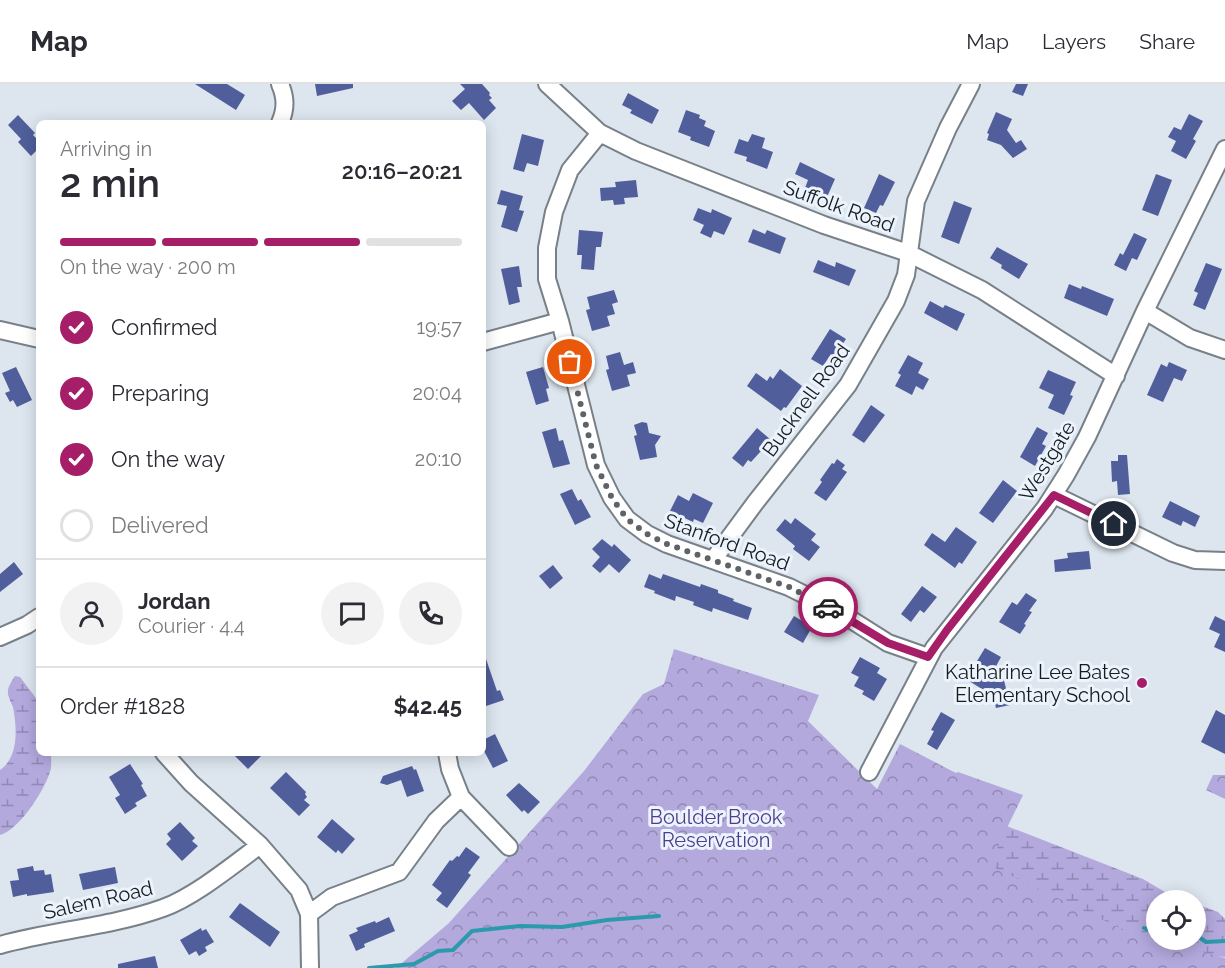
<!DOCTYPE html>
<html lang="en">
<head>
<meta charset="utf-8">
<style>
  body { margin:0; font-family:Raleway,sans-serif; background:#f2f2f3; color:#2b2b33; height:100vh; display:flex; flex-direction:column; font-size:22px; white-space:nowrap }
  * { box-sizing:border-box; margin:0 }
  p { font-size:20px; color:#7c7c81 }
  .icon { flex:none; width:33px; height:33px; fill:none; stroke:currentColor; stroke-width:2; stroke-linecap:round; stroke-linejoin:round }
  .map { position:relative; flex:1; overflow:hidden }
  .side { position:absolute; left:36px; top:36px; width:450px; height:636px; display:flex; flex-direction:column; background:#fff; border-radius:9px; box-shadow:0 3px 15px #0003 }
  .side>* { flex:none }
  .fabs { position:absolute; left:1146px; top:806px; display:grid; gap:12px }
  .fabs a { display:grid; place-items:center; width:60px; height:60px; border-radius:50%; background:#fff; box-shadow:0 3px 15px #0003; font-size:30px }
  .pin { position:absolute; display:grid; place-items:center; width:51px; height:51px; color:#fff; margin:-26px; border:3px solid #fff; border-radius:50%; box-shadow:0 2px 6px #0007 }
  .courier { position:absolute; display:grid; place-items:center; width:60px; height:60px; margin:-30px; border:4px solid #a51e67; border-radius:50%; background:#fff; color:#222; box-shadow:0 2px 8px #0007 }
  .headline em { font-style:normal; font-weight:600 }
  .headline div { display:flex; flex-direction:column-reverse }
  .headline { display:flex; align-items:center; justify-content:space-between; height:102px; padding:0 24px }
  h1 { font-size:39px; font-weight:600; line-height:45px }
  .bar { display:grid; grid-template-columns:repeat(4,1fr); gap:9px 6px; align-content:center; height:72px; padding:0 24px }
  .bar i { height:8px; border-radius:4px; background:#e1e1e2 }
  .bar .selected { background:#a51e67 }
  .bar p { grid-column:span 4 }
  .line { display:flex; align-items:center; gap:15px; padding:0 24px; border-top:2px solid #e1e1e2 }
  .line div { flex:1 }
  .round { display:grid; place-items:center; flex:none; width:63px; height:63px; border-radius:32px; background:#f2f2f3 }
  ol { padding:0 24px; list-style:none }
  li { display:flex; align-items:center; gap:18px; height:66px }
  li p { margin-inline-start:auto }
  li .icon { padding:6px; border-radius:50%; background:#a51e67; color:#fff; stroke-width:4 }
  li:last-child { color:#7c7c81 }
  li i { width:33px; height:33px; border:3px solid #e1e1e2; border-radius:50% }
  header { display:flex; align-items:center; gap:36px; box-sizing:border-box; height:84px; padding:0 30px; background:#fff; border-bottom:2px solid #e1e1e2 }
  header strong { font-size:28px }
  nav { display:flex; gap:33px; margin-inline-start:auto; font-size:21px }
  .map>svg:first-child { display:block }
</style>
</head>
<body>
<header>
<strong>Map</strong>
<nav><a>Map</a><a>Layers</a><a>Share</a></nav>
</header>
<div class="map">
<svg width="1225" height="884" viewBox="0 0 1225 884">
  <defs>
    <pattern id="wetland-marsh" width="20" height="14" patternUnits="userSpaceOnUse" patternTransform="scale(1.5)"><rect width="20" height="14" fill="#b3a9dd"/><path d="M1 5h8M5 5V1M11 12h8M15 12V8" fill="none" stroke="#9189b3"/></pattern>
    <pattern id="park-crowns" width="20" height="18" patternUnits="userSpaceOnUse" patternTransform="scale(1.5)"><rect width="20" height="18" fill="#b3a9dd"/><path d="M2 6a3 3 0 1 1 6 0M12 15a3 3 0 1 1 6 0" fill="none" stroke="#9189b3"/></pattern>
  </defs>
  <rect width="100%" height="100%" fill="#dde6ef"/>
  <path fill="url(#wetland-marsh)" d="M15 592 20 593 39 618V669H51C51 675 52 683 50 688 44 707 19 746 0 751V686C19 673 17 644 13 623 11 619 9 614 8 610 7 603 12 597 15 592Z
    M909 689 999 739 1143 795 1165 808 1184 816H1156V855H1196V820L1218 828 1225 835V873L1045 856Z"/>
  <path fill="url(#park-crowns)" d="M674 565 819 611 808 637 877 705 900 660 956 689 958 688 1023 711 989 781 1126 847 1225 874V884H396L449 839 584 687 643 610 664 600Z
    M1213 691H1225V715L1206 706Z"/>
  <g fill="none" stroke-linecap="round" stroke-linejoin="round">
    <path stroke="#2b9aac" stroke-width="4" d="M1144 844 1156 849
      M1196 851 1206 858 1225 857
      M369 884 414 880 438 867 453 866 472 847 520 842 562 843 607 836 659 832"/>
  </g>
  <path fill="#505e9b" d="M195 0H227L245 11 236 26Z
    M315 0H353V4L317 12Z
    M460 0H482L490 9 489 11 492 14 489 16 496 24 484 36 469 19 461 26 452 17 465 5Z
    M1016 0H1028L1023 12 1012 8Z
    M628 9 659 26 652 40 630 29 632 26 622 21Z
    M686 26 700 31 699 34 706 37 704 42 715 47 709 63 690 56 691 53 678 48Z
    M996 28 1012 35 1007 46 1016 59 1021 56 1027 65 1013 74 1001 61 987 56 989 50 987 49Z
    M1189 30 1203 37 1193 55 1196 57 1186 75 1171 67 1176 57 1168 53 1174 43 1181 46Z
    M18 31 35 49 33 51 39 57V64L31 72 18 58 21 55 8 41Z
    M522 50 544 56 538 82 527 79 524 88 513 85Z
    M752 50 765 54 762 64 773 68 767 85 746 77 747 73 734 69 739 55 748 58Z
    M800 78 835 95 827 113 805 104 808 96 795 90Z
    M879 90 895 98 883 122 880 121 876 129 864 124Z
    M1156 90 1172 96 1158 132 1142 126Z
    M636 96 638 113 624 114 625 120 614 121 613 116 601 117 600 104 616 103 615 98Z
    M501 106 523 112 519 126 524 127 517 148 501 143 507 122 497 120Z
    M954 117 972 124 959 160 941 153Z
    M698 124 711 129 712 125 732 134 724 151 714 147 711 154 700 149 704 141 693 136Z
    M753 145 765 150 767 146 786 154 780 170 748 158Z
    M579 146 603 148 601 163H596L594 186 581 185 582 171H577Z
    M1134 149 1147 155 1137 176 1132 174 1126 187 1114 181 1120 169 1123 171Z
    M997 163 1028 180 1019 195 1001 184 1002 181 990 174Z
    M818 176 835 183 836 178 856 186 849 202 813 188Z
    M1206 179 1222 185 1205 226 1193 221 1198 209 1194 207Z
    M519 182 522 203H517L520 218 509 221 501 185Z
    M1069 200 1081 205 1082 202 1114 215 1107 232 1064 214Z
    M614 206 618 218 612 220 615 230 607 232 610 242 592 247 586 226 590 225 587 213Z
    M930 217 943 224 945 221 965 230 957 247 924 229Z
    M830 245 846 255 834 273 831 270 823 282 811 275Z
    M620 268 624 281 633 278 636 289 627 291 630 302 612 307 606 286 609 285 606 272Z
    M908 271 923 279 918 289 929 295 923 306 916 302 912 311 895 302 901 291 898 289Z
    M1169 278 1187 286 1182 297 1174 294 1163 318 1147 311 1161 280 1167 283Z
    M16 283 32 316 17 323 13 316 10 318 5 309 10 307 2 289Z
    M543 283 549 304 546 305 549 317 536 321 526 288Z
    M780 285 802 302 786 324 784 323 781 327 747 302 756 289 767 297 770 292 773 295Z
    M1048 286 1076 298 1070 311 1073 312 1064 331 1048 324 1054 311 1039 304Z
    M871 321 885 331 864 359 852 351Z
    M642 338 647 339 649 349 661 352 655 361 657 373 640 376 634 352 637 351 634 341Z
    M1037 343 1048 349 1042 360 1046 362 1035 382 1020 373Z
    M556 344 559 357 563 356 570 380 553 384 542 348Z
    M757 344 771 356 751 378 748 376 743 383 732 374Z
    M1118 371H1127L1130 410 1118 411 1117 397 1112 398 1111 377H1118Z
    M837 375 845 381 842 385 847 388 826 417 814 409 822 398 820 396 832 379 834 380Z
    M1003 396 1017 407 993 439 979 429Z
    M572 405 578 417 581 415 591 433 575 441 560 410Z
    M693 409 713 419 703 439 694 435 693 438 670 427 678 411 689 417Z
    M1170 417 1200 432 1195 443 1183 437 1181 442 1162 433Z
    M795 434 816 450 811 456 820 463 809 477 793 465 795 462 776 446 785 435 791 440Z
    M956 443 977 458 962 480 959 478 955 484 924 461 932 449 945 458Z
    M602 455 612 463 614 460 631 476 619 489 609 480 600 489 592 482 600 473 592 465Z
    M1089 467 1091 485 1055 488 1054 476 1068 474 1067 469Z
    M14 478 23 490 0 508V490Z
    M553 481 563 494 550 505 539 492Z
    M649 490 661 495 663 490 700 503 701 500 718 506V509L734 515 733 517 752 524 748 536 713 524 712 528 693 521 694 518 676 512 675 517 654 509 655 507 644 503Z
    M922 502 937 513 924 529 920 526 911 538 901 530Z
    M1026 509 1037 516 1029 527 1032 528 1024 540 1026 541 1020 550 999 538 1012 518 1017 521Z
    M794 532 812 543 803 559 784 548Z
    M1215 532 1225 537V568L1214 563 1220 550 1209 545Z
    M985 564 1001 573 994 586 1003 592 1010 621 996 624 993 612 966 595Z
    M485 572 497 607 500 606 504 616 483 623V573Z
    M860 573 880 584 877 589 887 595 874 617 862 610 864 607 854 602 859 593 851 589Z
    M1216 626 1225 631V670L1201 658Z
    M941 628 955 636 937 666 927 660 934 647 931 646Z
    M495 650 508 677 493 684 483 665V656Z
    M232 669H264L248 685Z
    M130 680 143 700 141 701 147 712 135 719 137 722 125 730 115 714 120 711 109 693Z
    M412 682 414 686 416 685 424 707 407 713 401 696 387 701 380 699 383 692Z
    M286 688 306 708 305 710 307 713 304 716 310 721 299 732 270 704Z
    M519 699 540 718 528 730 524 726 522 728 506 711Z
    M332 735 355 755 342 770 338 766 336 769 317 753Z
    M180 738 195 754 192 757 198 762 182 777 166 760 171 755 167 750Z
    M466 763 480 773 468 789 471 791 447 824 436 816 442 809 432 801 450 776 452 777 457 772 459 773Z
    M33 782 34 787 44 786 45 791 51 790 54 808 27 812V810L13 813 10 797 19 796 17 785Z
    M115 783 118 799 83 806 79 790Z
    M240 819 280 848 270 863 229 833Z
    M389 833 395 847 364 860 365 863 356 867 349 851 358 847 356 844 375 837 376 839Z
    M201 844 202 847 206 845 214 858 205 863 207 867 199 872 196 867 189 871 180 856Z
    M155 872 158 884H118V880Z"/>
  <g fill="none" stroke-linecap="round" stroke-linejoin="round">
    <defs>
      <path id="minor" d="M280 0C286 14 286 25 280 39
        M547 0 600 49 636 67 824 141 908 169 982 206 1116 292
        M600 49 570 86 554 128 547 164V195L560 237 596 381 612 414 627 435 647 450 667 460 789 503 839 528 888 559 928 573
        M1145 227 1190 254 1225 266
        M0 246 39 255
        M483 258 560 237
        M1054 411 1173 469 1195 476 1225 477
        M713 476 755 419 848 301 896 217 906 191 916 117 948 44 971 0
        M0 553 27 541 39 533
        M164 669 191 699 260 761 299 806 309 830 310 884
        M447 669 450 685 461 713 509 763
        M869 688 934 564 1045 424 1066 391 1087 353 1145 227 1225 65
        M309 830 332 813 399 788 436 737 461 713
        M0 861C54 846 110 843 163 824 194 813 233 781 260 761"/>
    </defs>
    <use href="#minor" stroke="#788088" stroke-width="20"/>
    <use href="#minor" stroke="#fff" stroke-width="16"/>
  </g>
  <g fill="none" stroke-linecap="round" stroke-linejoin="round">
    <path stroke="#5e6368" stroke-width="6" stroke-dasharray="0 10.8" d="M570 278 596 381 612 414 627 435 647 450 667 460 789 503 828 523"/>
    <path stroke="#a51e67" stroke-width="8" d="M828 523 888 559 928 573 947 546 1054 411 1114 440"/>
  </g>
  <circle fill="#a51e67" stroke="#ebf3fd" stroke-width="2" cx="1142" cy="599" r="6"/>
  <g text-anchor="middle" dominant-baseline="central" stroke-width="6" stroke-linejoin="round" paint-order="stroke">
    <g font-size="20" fill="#191c1f" stroke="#ebf3fd">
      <text transform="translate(839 122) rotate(20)">Suffolk Road</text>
      <text transform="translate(806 316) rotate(-54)">Bucknell Road</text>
      <text transform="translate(1047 377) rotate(-59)">Westgate</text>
      <text transform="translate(727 458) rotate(20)">Stanford Road</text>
      <text transform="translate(98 816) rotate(-13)">Salem Road</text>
    </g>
    <g font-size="20" fill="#191c1f" stroke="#ebf3fd" text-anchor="end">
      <text x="1130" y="588">Katharine Lee Bates<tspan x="1130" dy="23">Elementary School</tspan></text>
    </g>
    <g font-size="20" fill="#513b8c" stroke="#ebf3fd">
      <text x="716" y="733">Boulder Brook<tspan x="716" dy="23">Reservation</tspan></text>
    </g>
  </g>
</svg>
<div class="fabs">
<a><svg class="icon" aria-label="locate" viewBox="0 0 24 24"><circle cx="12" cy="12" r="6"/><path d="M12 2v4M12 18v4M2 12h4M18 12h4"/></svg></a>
</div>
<div class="pin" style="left:570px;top:278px;background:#ea580c"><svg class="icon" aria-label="bag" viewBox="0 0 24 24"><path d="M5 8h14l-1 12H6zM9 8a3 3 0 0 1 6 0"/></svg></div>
<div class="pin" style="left:1114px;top:440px;background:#1f2937"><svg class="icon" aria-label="home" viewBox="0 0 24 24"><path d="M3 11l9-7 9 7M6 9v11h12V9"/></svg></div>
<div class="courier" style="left:828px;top:523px"><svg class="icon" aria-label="car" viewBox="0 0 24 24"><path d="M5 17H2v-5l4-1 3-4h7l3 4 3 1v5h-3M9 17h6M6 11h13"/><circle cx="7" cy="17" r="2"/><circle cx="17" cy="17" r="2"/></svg></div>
<section class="side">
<div class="headline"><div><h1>2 min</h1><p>Arriving in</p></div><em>20:16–20:21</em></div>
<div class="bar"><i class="selected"></i><i class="selected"></i><i class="selected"></i><i></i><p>On the way · 200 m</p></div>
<ol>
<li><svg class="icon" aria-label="check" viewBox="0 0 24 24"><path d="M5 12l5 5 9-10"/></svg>Confirmed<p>19:57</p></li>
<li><svg class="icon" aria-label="check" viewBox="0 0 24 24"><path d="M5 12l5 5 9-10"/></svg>Preparing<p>20:04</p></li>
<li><svg class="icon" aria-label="check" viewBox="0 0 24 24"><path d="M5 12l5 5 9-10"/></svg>On the way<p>20:10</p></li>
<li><i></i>Delivered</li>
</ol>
<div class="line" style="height:108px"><a class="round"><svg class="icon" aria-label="person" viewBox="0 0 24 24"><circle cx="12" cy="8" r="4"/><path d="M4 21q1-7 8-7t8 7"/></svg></a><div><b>Jordan</b><p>Courier · 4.4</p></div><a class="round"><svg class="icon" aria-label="chat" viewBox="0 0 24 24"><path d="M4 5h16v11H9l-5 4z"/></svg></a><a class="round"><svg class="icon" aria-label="phone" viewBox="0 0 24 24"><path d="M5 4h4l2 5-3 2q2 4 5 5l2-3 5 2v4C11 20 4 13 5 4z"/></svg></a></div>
<div class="line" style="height:78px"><div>Order #1828</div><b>$42.45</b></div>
</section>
</div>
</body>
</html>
